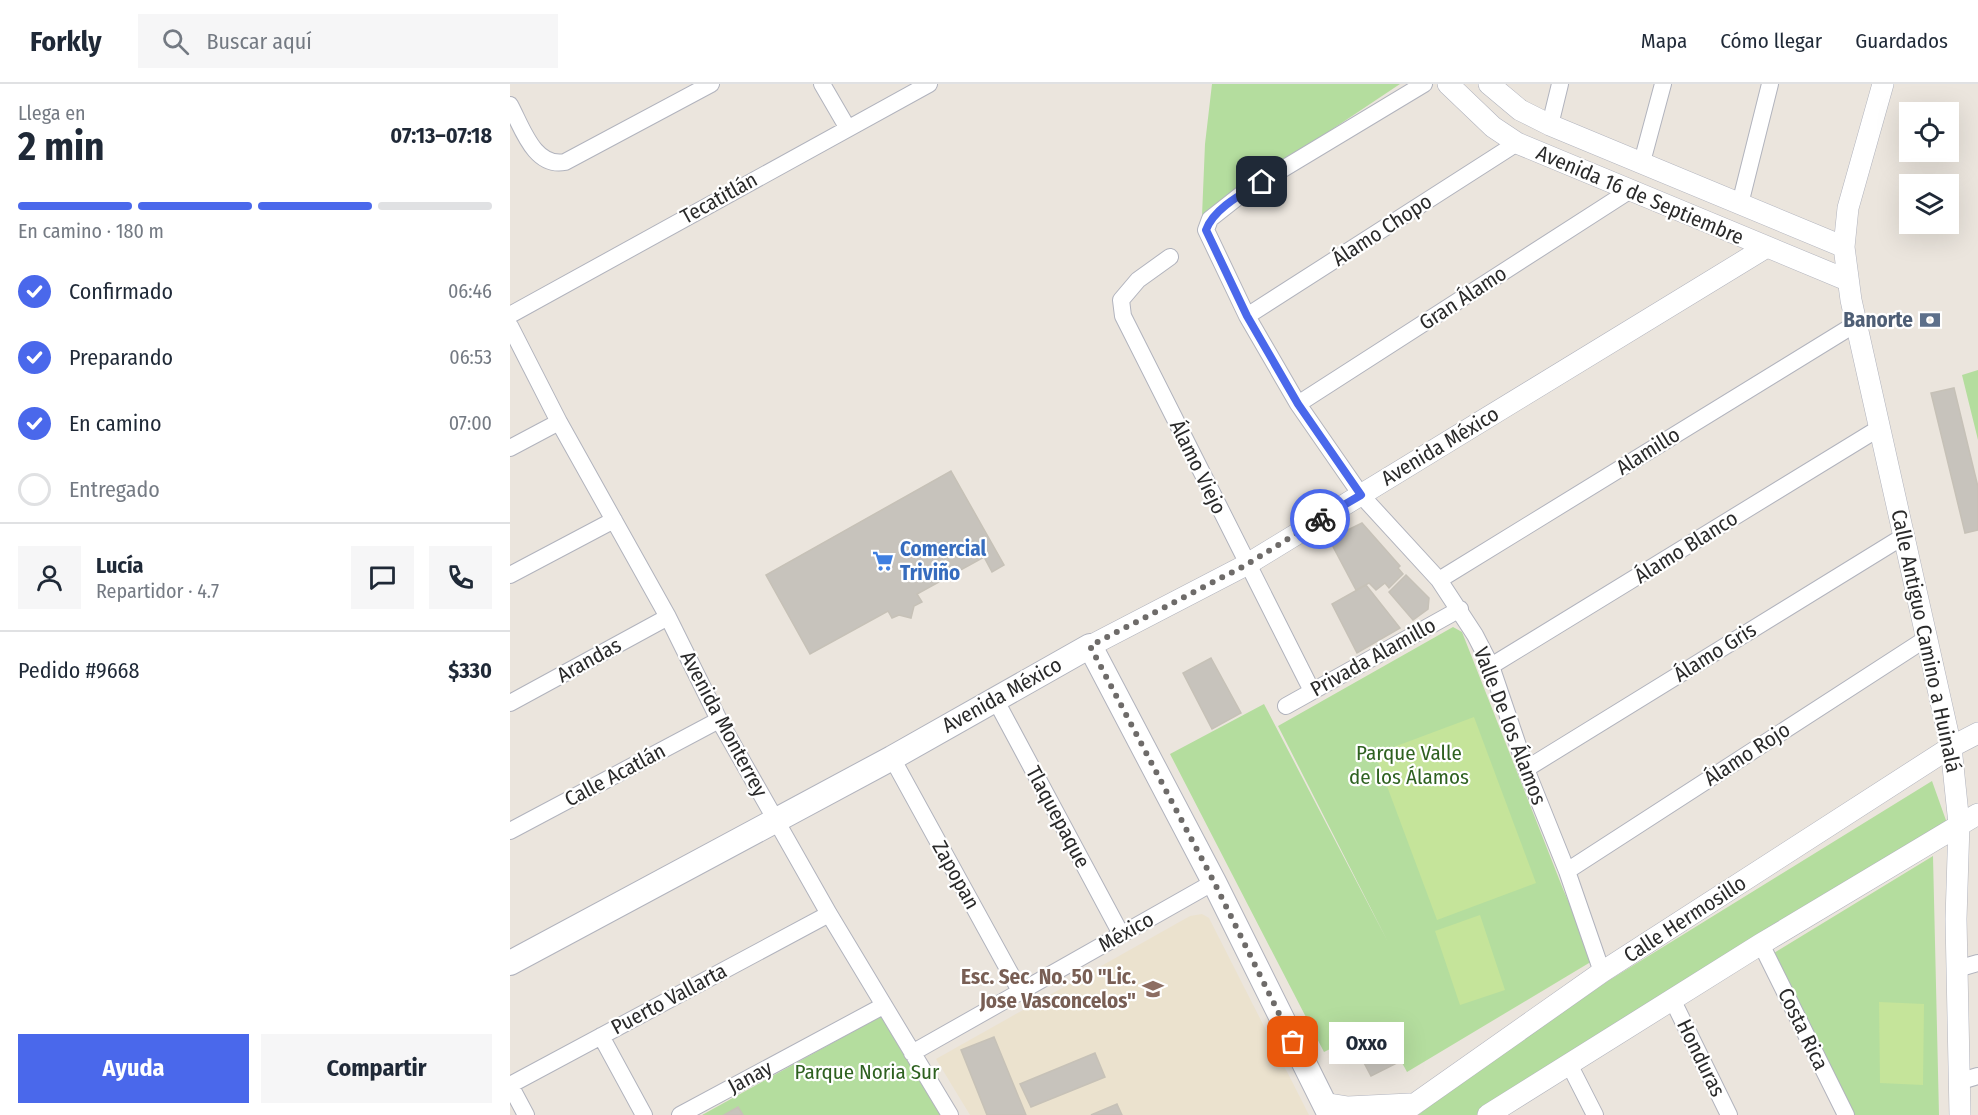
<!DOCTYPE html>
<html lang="es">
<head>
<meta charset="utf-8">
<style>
  body { margin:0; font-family:"Fira Sans Condensed",sans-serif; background:#f6f6f7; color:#1f2937; height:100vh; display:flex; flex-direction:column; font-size:22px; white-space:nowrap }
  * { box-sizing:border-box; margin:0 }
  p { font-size:20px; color:#747a83 }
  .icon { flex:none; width:33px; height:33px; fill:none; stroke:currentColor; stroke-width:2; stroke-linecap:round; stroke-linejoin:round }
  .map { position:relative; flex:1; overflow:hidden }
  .panel { display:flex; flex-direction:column; background:#fff; width:510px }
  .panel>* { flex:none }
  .buttons { position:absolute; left:1389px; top:18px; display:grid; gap:12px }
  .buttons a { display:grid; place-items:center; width:60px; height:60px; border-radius:0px; background:#fff; box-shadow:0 6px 24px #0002; font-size:30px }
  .pin { position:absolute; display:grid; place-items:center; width:51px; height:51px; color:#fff; margin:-26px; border-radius:12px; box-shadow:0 3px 9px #0006 }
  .courier { position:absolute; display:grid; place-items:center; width:60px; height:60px; margin:-30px; border:4px solid #4a68eb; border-radius:50%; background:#fff; color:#222; box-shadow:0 2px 8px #0007 }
  .bubble { position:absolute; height:42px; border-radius:0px; background:#fff; box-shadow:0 6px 24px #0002; font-size:20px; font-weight:700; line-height:42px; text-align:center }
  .summary em { font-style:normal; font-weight:700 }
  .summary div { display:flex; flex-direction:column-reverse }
  .summary { display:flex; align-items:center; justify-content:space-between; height:102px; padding:0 18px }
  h1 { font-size:39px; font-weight:700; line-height:45px }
  .bar { display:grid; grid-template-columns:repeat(4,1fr); gap:9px 6px; align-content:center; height:72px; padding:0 18px }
  .bar i { height:8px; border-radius:4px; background:#e0e1e3 }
  .bar .current { background:#4a68eb }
  .bar p { grid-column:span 4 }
  .line { display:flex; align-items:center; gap:15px; padding:0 18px; border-top:2px solid #e0e1e3 }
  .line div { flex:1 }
  .round { display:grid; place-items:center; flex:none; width:63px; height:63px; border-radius:0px; background:#f6f6f7 }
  ol { padding:0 18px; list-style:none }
  li { display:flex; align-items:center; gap:18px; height:66px }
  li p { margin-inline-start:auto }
  li .icon { padding:6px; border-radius:50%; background:#4a68eb; color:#fff; stroke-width:4 }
  li:last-child { color:#747a83 }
  li i { width:33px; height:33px; border:3px solid #e0e1e3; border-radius:50% }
  .primary-button { display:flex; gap:12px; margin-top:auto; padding:12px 18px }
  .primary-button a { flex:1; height:69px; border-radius:0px; background:#4a68eb; color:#fff; font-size:24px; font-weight:700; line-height:69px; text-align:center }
  .primary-button a+a { background:#f6f6f7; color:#1f2937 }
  header { display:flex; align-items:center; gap:36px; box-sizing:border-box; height:84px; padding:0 30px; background:#fff; border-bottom:2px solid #e0e1e3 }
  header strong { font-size:28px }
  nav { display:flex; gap:33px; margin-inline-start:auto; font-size:21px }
  .search { width:420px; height:54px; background:#f6f6f7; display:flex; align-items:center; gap:15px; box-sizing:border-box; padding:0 21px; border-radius:0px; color:#747a83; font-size:22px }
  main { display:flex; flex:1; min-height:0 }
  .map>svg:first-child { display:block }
</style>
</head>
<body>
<header>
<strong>Forkly</strong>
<div class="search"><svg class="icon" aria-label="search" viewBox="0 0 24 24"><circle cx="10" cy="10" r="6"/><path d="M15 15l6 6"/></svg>Buscar aquí</div>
<nav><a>Mapa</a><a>Cómo llegar</a><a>Guardados</a></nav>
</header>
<main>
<section class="panel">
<div class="summary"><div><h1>2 min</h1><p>Llega en</p></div><em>07:13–07:18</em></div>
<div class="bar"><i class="current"></i><i class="current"></i><i class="current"></i><i></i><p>En camino · 180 m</p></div>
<ol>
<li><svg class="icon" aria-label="check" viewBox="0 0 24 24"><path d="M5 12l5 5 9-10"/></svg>Confirmado<p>06:46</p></li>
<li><svg class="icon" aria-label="check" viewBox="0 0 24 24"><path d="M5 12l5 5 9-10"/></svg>Preparando<p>06:53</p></li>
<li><svg class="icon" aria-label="check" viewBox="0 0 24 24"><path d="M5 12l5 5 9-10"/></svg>En camino<p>07:00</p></li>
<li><i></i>Entregado</li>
</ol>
<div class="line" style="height:108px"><a class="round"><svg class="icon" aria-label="person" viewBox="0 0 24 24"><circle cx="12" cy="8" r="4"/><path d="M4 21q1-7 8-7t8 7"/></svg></a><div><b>Lucía</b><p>Repartidor · 4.7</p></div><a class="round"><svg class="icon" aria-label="chat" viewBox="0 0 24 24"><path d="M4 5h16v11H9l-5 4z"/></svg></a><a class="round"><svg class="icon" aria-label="phone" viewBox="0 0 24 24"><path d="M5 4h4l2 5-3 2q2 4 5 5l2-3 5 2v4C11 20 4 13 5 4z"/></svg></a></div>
<div class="line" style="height:78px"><div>Pedido #9668</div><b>$330</b></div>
<div class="primary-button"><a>Ayuda</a><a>Compartir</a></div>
</section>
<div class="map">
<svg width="1468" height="1031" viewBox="0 0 1468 1031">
  <rect width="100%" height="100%" fill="#ebe5dd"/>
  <path fill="#ebe2ce" d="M692 830 699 834 799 1031H460L426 975 680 832Z"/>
  <path fill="#b4dd9e" d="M702 0H890L692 132 695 60Z
    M1468 286V356L1452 291Z
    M943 543 952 548 1053 805 1084 876 897 988 871 940 814 968 660 670 754 620 878 858 768 642Z
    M1422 697 1438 742 977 1031H908L956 995 1098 897Z
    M1423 772 1429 1031H1343L1259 872Z
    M373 931 431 1031H192Z"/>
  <path fill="#c5e49a" d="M964 633 1026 799 927 836 865 670Z
    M970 831 995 906 950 921 925 847Z
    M1369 918 1414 920 1413 1001 1370 999Z"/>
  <path fill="#c7c3bc" stroke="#c6c1b7" stroke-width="1.5" d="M1444 304 1468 403V446L1455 449 1421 309Z
    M441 387 494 481 482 488 474 473 407 510 412 518 404 522 401 534 389 531 382 534 378 527 300 570 256 491Z
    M852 439 890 482 888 484 893 490 879 504 875 499 866 506 859 499 846 506 819 455Z
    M896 491 919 514 918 525 903 536 879 508Z
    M856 501 890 544 847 569 822 520Z
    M701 574 731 629 702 645 673 589Z
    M871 940 891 977 861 992 842 956Z
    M484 953 516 1031H477L451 966Z
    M585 969 595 993 521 1023 510 1000Z
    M607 1020 612 1031H581Z
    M228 1023 233 1031H214Z"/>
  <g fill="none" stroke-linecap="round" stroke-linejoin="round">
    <defs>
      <path id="minor" d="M312 0 337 43
        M914 0 733 109 700 135 696 146 737 232 788 320 851 411 929 496 965 551 981 582 1016 685 1057 787 1092 888
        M0 21C12 43 24 84 55 78L201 0
        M1040 41 1050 0
        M1132 78 1153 0
        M1230 120 1260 0
        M660 173 628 196 611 216 613 232 802 607
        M0 231 419 0
        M737 232 1007 59
        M0 242 49 338 158 533 209 636 319 830 440 1031
        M788 320 1119 107
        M0 364 49 338
        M0 491 104 436
        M929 496 1347 239
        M981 582 1371 343
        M485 615 611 850
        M0 619 158 533
        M776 622 950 525
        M382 674 510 907
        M1016 685 1394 452
        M0 747 209 636
        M1057 787 1417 554
        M1251 860 1336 1031
        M1447 885 1468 879
        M1163 917 1219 1031
        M91 952 134 1031
        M402 969 704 798
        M1060 982 1085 1031
        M1451 997 1468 992
        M16 1031 0 1001 319 830
        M170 1031 373 922"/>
      <path id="tertiary" d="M938 0 983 43 1007 59 1337 196
        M979 0 1010 26 1040 41 1334 163
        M1373 0 1338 124 1334 163 1341 216 1441 663 1449 740 1446 835 1450 1031
        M580 562 736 481 1255 164
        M813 1019 838 1023 900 1020
        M889 1031 1092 888 1441 663 1468 649
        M978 1031 1251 860 1468 730"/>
      <path id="secondary" d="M0 879 382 674 580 562 704 798 820 1031"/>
    </defs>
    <use href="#minor" stroke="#b1b3bd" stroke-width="18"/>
    <use href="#tertiary" stroke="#b1b3bd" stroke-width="22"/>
    <use href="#secondary" stroke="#b1b3bd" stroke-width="26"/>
    <use href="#minor" stroke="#fff" stroke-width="16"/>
    <use href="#tertiary" stroke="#fff" stroke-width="21"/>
    <use href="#secondary" stroke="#fff" stroke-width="24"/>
  </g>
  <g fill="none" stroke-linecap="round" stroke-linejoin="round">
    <path stroke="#6e6b69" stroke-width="6" stroke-dasharray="0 10.8" d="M783 958 704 798 580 562 736 481 810 435"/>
    <path stroke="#4a68eb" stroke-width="8" d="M752 98C732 110 704 124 696 146L737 232 788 320 851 411 810 435"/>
  </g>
  <defs>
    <symbol id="bank-bare" viewBox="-9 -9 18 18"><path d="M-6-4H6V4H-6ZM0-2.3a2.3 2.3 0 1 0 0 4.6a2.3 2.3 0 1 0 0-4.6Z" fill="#5c6f8a" stroke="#fff" stroke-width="2.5" paint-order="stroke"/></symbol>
    <symbol id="supermarket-bare" viewBox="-9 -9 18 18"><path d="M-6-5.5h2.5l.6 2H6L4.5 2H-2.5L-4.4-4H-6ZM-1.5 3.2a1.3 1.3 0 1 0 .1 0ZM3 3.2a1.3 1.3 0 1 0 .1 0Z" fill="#3f7fe0" stroke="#fff" stroke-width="2.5" paint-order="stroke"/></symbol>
    <symbol id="school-bare" viewBox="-9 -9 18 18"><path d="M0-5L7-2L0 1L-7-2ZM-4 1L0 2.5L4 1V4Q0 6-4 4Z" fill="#8d6e63" stroke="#fff" stroke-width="2.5" paint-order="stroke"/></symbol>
  </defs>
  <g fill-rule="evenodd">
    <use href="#bank-bare" x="1405" y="221" width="30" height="30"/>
    <use href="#supermarket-bare" x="358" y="462" width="30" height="30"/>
    <use href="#school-bare" x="628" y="890" width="30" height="30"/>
  </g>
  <g text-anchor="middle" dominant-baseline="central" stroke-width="4.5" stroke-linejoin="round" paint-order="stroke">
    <g font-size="21" fill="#2a2a2a" stroke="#fff">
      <text transform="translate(1130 111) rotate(23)">Avenida 16 de Septiembre</text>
      <text transform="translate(209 114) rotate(-29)">Tecatitlán</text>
      <text transform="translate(872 146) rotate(-33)">Álamo Chopo</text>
      <text transform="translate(953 214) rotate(-33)">Gran Álamo</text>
      <text transform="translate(930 362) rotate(-31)">Avenida México</text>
      <text transform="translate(1138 367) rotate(-32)">Alamillo</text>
      <text transform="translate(688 383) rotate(64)">Álamo Viejo</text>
      <text transform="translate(1176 463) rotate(-32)">Álamo Blanco</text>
      <text transform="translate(1416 557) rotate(78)">Calle Antiguo Camino a Huinalá</text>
      <text transform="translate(1205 568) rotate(-32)">Álamo Gris</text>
      <text transform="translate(863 573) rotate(-29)">Privada Alamillo</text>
      <text transform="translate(79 576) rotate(-29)">Arandas</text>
      <text transform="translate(492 611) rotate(-29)">Avenida México</text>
      <text transform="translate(214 640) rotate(62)">Avenida Monterrey</text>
      <text transform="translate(1000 642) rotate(69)">Valle De los Álamos</text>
      <text transform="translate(1237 670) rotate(-33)">Álamo Rojo</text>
      <text transform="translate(105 691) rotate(-28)">Calle Acatlán</text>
      <text transform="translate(548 733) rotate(62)">Tlaquepaque</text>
      <text transform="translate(446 791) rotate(61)">Zapopan</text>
      <text transform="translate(1175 835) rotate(-33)">Calle Hermosillo</text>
      <text transform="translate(616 848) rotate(-29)">México</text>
      <text transform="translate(159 915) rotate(-28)">Puerto Vallarta</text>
      <text transform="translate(1293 945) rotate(64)">Costa Rica</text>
      <text transform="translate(1191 974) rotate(64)">Honduras</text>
      <text transform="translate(240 993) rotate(-28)">Janay</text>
    </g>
    <g font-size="21" font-weight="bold" fill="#4e5e75" stroke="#fff" text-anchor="end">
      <text x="1403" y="236">Banorte</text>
    </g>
    <g font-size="21" font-weight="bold" fill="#366cbe" stroke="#fff" text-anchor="start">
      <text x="390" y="465">Comercial<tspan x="390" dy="24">Triviño</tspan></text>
    </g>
    <g font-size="21" fill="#2e6120" stroke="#fff">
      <text x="899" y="669">Parque Valle<tspan x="899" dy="24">de los Álamos</tspan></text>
      <text x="357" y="988">Parque Noria Sur</text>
    </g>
    <g font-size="21" font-weight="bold" fill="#785e54" stroke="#fff" text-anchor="end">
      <text x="626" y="893">Esc. Sec. No. 50 "Lic.<tspan x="626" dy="24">Jose Vasconcelos"</tspan></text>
    </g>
  </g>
</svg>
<div class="buttons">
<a><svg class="icon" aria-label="locate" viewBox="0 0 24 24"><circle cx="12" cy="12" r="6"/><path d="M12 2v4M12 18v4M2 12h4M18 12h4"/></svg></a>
<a><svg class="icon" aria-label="layers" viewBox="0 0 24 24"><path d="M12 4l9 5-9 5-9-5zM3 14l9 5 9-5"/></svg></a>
</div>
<div class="pin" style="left:783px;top:958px;background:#ea580c"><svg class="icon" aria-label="bag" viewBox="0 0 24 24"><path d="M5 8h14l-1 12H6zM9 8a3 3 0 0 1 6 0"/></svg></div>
<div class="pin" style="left:752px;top:98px;background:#1f2937"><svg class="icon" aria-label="home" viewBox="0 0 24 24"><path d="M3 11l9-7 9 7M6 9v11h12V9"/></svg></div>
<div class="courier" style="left:810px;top:435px"><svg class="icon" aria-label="bike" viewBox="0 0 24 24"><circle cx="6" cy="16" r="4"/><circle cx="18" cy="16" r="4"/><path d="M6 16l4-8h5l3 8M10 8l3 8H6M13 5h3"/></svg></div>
<div class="bubble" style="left:819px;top:938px;width:75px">Oxxo</div>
</div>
</main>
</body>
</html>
